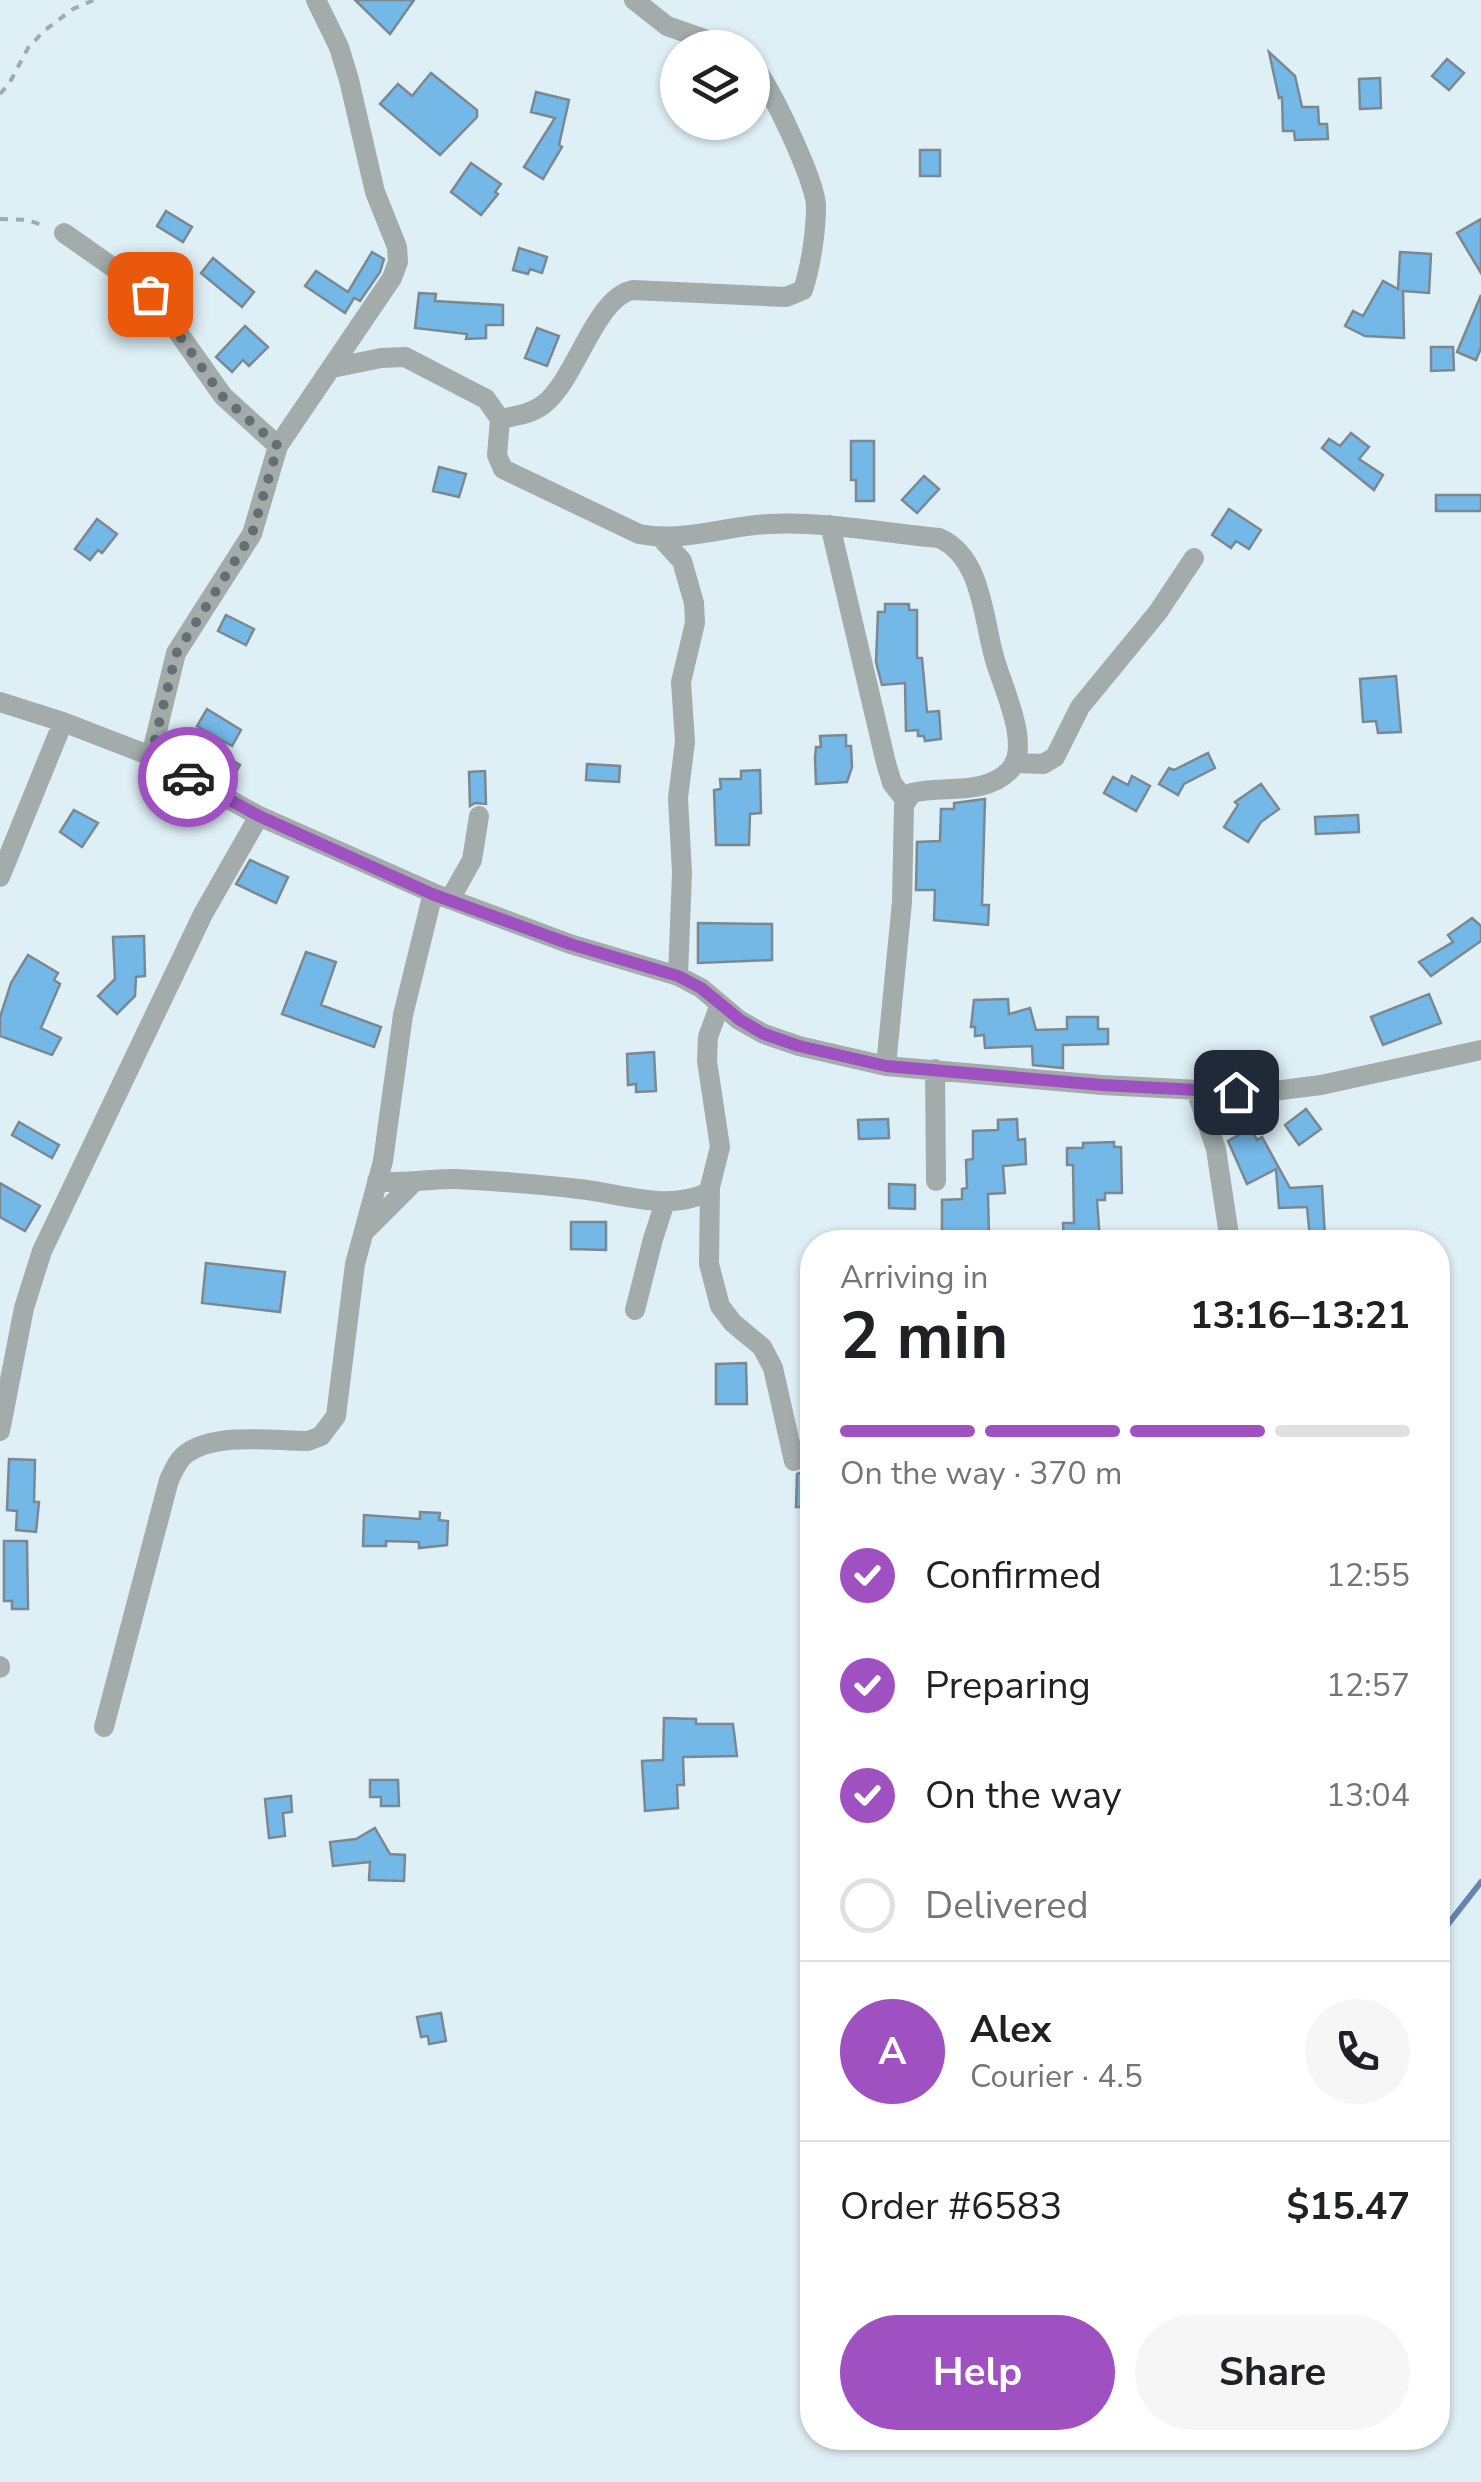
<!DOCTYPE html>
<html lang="en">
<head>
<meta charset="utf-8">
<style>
  body { margin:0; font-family:"Nunito Sans",sans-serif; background:#f6f6f6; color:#202124; height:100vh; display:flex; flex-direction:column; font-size:38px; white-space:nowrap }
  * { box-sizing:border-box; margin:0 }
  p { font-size:32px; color:#757577 }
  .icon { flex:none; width:55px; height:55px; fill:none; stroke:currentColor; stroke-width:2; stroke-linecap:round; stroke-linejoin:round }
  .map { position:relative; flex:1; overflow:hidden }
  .details { position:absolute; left:800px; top:1230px; width:650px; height:1220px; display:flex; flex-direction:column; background:#fff; border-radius:40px; box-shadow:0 2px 8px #0004 }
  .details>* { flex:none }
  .buttons { position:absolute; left:660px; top:30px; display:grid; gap:20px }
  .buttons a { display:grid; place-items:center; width:110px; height:110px; border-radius:50%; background:#fff; box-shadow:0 2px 8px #0004; font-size:50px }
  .pin { position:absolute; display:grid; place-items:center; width:85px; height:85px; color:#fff; margin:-42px; border-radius:20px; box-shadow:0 5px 15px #0006 }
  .courier { position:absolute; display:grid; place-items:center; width:100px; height:100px; margin:-50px; border:8px solid #9f50c1; border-radius:50%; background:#fff; color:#222; box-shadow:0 2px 12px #0007 }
  .headline em { font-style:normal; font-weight:700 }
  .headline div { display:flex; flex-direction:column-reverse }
  .headline { display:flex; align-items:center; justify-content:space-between; height:170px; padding:0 40px }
  h1 { font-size:65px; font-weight:700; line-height:75px }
  .bar { display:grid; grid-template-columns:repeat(4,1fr); gap:15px 10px; align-content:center; height:120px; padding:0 40px }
  .bar i { height:12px; border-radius:8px; background:#e0e0e0 }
  .bar .current { background:#9f50c1 }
  .bar p { grid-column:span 4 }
  .line { display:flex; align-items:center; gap:25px; padding:0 40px; border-top:2px solid #e0e0e0 }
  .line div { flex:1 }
  .round { display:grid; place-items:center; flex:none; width:105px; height:105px; border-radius:52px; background:#f6f6f6 }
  ol { padding:0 40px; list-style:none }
  li { display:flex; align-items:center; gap:30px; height:110px }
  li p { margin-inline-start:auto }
  li .icon { padding:10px; border-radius:50%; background:#9f50c1; color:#fff; stroke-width:4 }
  li:last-child { color:#757577 }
  li i { width:55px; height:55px; border:5px solid #e0e0e0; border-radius:50% }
  .primary-button { display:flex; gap:20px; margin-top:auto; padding:20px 40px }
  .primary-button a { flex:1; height:115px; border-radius:60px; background:#9f50c1; color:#fff; font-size:40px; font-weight:700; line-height:115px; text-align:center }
  .primary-button a+a { background:#f6f6f6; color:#202124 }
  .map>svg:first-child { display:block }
</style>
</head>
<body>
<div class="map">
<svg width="1481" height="2482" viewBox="0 0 1481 2482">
  <rect width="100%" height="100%" fill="#deeff5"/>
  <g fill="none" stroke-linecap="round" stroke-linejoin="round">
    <path stroke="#6784b0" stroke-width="6" d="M1438 1937 1481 1882"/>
  </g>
  <path fill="#74b8e8" stroke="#7c8891" stroke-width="2.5" d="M355 0H414L390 34Z
    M1269 52 1295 76 1302 107H1318L1319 124H1327L1328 139 1295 140 1294 131H1283L1282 97 1279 98Z
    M1447 59 1464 73 1449 90 1432 76Z
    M431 73 477 110V117L440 155 380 104 398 84 412 96Z
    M1380 78 1381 108 1360 109 1359 79Z
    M536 92 569 100 559 145 562 147 543 179 524 167 555 118 531 112Z
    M920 150H940V176H920Z
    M471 163 501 184 495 192 498 194 481 215 451 192Z
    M166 211 192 227 183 242 157 226Z
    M1481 219V273L1457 233Z
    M519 248 547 257 542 273 530 269 528 274 513 270Z
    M372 252 384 259 380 272 360 301 354 298 345 313 305 286 316 271 348 292Z
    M1400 252 1431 254 1429 293 1403 291 1404 338 1365 336 1345 326 1353 311 1363 316 1383 281 1398 289Z
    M213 258 254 292 242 307 201 273Z
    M419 293 436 294 435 301 503 305V325H486V338L466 339 467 334 415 328Z
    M1481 295V348L1476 360 1457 352Z
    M245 326 268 347 249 366 243 360 232 372 216 357Z
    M537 328 559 336 547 366 525 358Z
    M1431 347H1453L1454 370 1431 371Z
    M1351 433 1369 447 1359 459 1383 475 1374 490 1322 448 1329 439 1340 446Z
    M851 441H874V501H856V480H851Z
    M439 467 466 474 459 497 433 491Z
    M924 476 939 489 917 513 902 500Z
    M1436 495H1481V511H1436Z
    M1229 509 1261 530 1249 549 1236 541 1231 548 1212 535Z
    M97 519 117 534 102 553 98 550 90 560 75 549Z
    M885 604H909V610H917V658H922L927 712 939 711 941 739 925 741 924 736H918V730L906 731 905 683 882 685 876 662 878 612H885Z
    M226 615 254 629 246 645 218 631Z
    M1396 676 1401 732 1378 733 1376 721 1363 722 1360 679Z
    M207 709 241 730 232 746 197 726Z
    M846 735V746H851L852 767 847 782 816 784 815 758 816 747H821L820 736Z
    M214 749 240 765 232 779 206 763Z
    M1208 753 1215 768 1184 784 1178 795 1159 784 1169 768 1174 770Z
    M587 764 620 766 619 782 586 780Z
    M760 770 761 813 750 814 749 845H716L714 790 721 789 720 779H741V771Z
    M485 771 486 804 475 803 470 806 469 772Z
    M1132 776 1150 786 1136 811 1104 793 1113 777 1128 785Z
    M1261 784 1279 809 1261 822 1248 842 1224 827 1238 805 1235 802Z
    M985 799 982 905H989L988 925 934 920 935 890H916L917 842 940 841 941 809H954V803Z
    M74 810 98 823 82 847 60 832Z
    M1358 815 1359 832 1316 834 1315 817Z
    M250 860 288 877 276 903 236 884Z
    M1472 918 1481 926V941L1431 976 1419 962 1453 942 1448 935Z
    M698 923 772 924V960L698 963Z
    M144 936 145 976 136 977 135 996 117 1014 98 996 115 979 113 937Z
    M306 952 336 962 321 1005 381 1027 374 1047 282 1014Z
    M28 955 58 973 54 980 60 984 41 1028 61 1038 52 1055 0 1036V1017L11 983Z
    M1429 994 1441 1023 1383 1045 1371 1017Z
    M1008 999 1009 1014 1030 1008 1036 1030 1067 1029V1017H1098V1029H1108V1044L1063 1045V1068L1033 1065 1032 1046 985 1048 984 1035 975 1036V1027H971L974 1000Z
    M654 1052 656 1091 636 1092V1084L628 1085 627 1054Z
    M1306 1109 1321 1129 1299 1145 1285 1125Z
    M888 1119 889 1138 859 1139 858 1120Z
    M1017 1119 1018 1140 1025 1139 1026 1164 1003 1166 1005 1193 988 1194 989 1237H983L981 1242H949L948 1234 942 1235V1200L962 1199V1189L967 1188 966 1160 973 1159V1131L998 1130V1120Z
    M19 1122 59 1145 52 1158 12 1135Z
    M1251 1128 1257 1140 1262 1137 1290 1188 1322 1186 1325 1237 1310 1238 1307 1207 1279 1208 1276 1169 1247 1184 1228 1141Z
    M1114 1142V1147H1121L1122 1193H1105V1200H1097L1100 1242H1064L1063 1223H1074L1073 1165H1067V1148H1083V1143Z
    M0 1183 40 1206 25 1231 0 1217Z
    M889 1184 915 1185V1209L889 1208Z
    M571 1222H606V1250L571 1249Z
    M206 1263 285 1272 280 1312 202 1303Z
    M746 1363 747 1404H716V1364Z
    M9 1459 35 1460 34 1502H39L36 1532 16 1530 17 1511 7 1510Z
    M802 1472 812 1473V1507H796L797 1474Z
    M420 1512 440 1513 439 1520 448 1521 447 1545 419 1548V1542L386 1541V1546H363L364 1515 420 1519Z
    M4 1541H27L28 1609H12V1601H4Z
    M664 1718 696 1719V1724H733L737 1756 683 1757 684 1785H677L678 1808 645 1811 642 1761 663 1760Z
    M370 1780H398L399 1806H381V1797H370Z
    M291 1796 292 1812 283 1813 285 1836 269 1838 265 1799Z
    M375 1828 390 1854 405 1855 404 1881 369 1880 370 1862 333 1866 330 1842 356 1839Z
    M441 2013 446 2041 429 2044 428 2036 421 2037 417 2017Z"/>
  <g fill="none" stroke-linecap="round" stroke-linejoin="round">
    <path stroke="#9eabb0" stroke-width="4" stroke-dasharray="8 8" stroke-linecap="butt" d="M0 94 10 82 28 48 44 31 73 9 94 0
      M0 219 28 220 44 226"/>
    <path stroke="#a3abab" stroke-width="20" d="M634 0 667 26 730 48
      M64 233 151 294 223 396 278 446
      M332 368 381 358 405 357 486 399 500 419 497 455 503 469 639 534C683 543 724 526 769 524 826 521 882 533 939 538 983 557 983 621 995 660 1002 686 1033 748 1009 771 984 796 942 785 912 793L904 805 902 902 886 1066
      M500 419C515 416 532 414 544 404 577 378 595 297 633 290L786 297 803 290C811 265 816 232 816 205 815 181 770 84 752 65
      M830 525 886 763 892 783 906 801
      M662 539 682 561 694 603 695 623 681 682 685 742 678 798 682 873 678 976
      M0 702 63 722 151 756 259 816 433 893 570 944 678 976 701 988 739 1020 764 1034 799 1046 886 1066 1102 1085 1258 1093 1321 1085 1481 1050
      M151 756 176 653 252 534 278 446 392 278 398 262 397 247 375 192 349 80 339 47 316 0
      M1014 763 1043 764 1055 757 1080 707 1158 612 1194 558
      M0 877 63 722
      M450 899 472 860 479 816
      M720 1004 708 1037 707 1061 720 1147 710 1187 709 1264 720 1306 733 1323 762 1347 773 1368 794 1461
      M935 1069 936 1181
      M1196 1090 1216 1149 1230 1242
      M377 1181C406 1185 428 1178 455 1179 496 1181 538 1184 579 1189 624 1194 666 1212 709 1192
      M364 1232 412 1184
      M635 1310 653 1239 665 1202
      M0 1431 24 1308 42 1251 203 914 259 816
      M0 1666V1668
      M104 1727 169 1480C174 1470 178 1459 187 1453 218 1432 272 1441 308 1441L321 1436 336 1416 355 1264 383 1161 403 1015 433 893"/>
  </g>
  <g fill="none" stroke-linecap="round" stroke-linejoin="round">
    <path stroke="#656f73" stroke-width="10" stroke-dasharray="0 18" d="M150 294 222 396 278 446 252 534 176 654 151 756 188 777"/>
    <path stroke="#9f50c1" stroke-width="12" d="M188 777 259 816 432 894 570 944 678 976 701 988 740 1020 764 1034 799 1046 886 1066 1102 1085 1236 1092"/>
  </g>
</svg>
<div class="buttons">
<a><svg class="icon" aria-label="layers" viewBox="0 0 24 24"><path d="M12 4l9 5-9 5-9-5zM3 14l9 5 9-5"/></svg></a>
</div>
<div class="pin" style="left:150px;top:294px;background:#ea580c"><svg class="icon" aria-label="bag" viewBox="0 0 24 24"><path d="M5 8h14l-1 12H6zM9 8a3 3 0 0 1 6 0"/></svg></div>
<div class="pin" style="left:1236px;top:1092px;background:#1f2937"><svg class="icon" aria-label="home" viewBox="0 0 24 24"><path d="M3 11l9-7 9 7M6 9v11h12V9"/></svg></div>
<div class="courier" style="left:188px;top:777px"><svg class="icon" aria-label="car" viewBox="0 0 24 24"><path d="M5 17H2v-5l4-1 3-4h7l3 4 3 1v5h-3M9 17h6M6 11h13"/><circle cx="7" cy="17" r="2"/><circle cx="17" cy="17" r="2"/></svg></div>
<section class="details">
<div class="headline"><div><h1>2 min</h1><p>Arriving in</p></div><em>13:16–13:21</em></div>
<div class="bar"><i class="current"></i><i class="current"></i><i class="current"></i><i></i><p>On the way · 370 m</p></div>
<ol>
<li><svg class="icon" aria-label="check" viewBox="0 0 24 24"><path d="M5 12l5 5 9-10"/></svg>Confirmed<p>12:55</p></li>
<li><svg class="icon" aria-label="check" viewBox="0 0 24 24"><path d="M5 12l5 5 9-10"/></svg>Preparing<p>12:57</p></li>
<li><svg class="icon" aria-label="check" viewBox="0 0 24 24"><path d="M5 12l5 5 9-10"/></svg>On the way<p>13:04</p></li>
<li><i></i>Delivered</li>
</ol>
<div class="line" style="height:180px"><b class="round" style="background:#9f50c1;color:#fff">A</b><div><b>Alex</b><p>Courier · 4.5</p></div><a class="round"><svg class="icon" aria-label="phone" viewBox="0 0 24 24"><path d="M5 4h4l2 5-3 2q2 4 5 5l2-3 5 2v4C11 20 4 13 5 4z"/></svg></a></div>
<div class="line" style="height:130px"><div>Order #6583</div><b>$15.47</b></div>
<div class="primary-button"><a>Help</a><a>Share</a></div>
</section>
</div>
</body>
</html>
